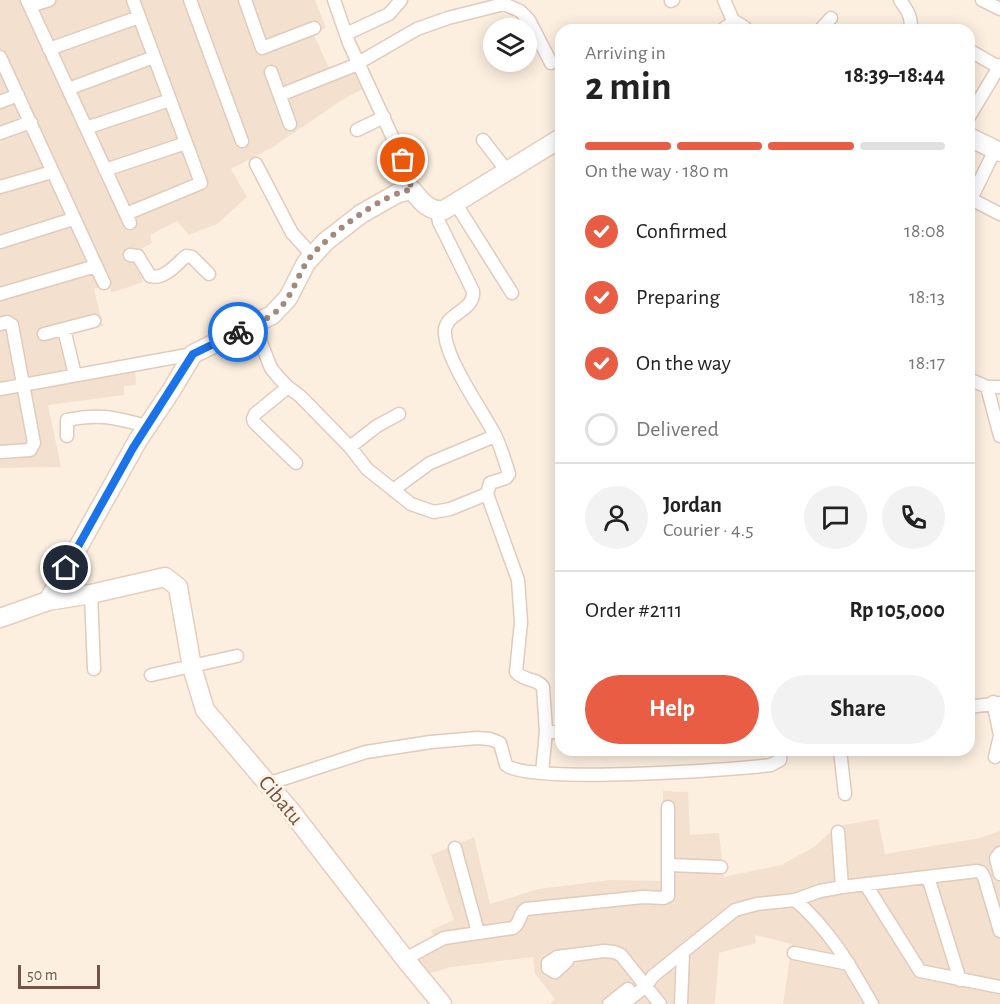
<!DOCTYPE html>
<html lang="en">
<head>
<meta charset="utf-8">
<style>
  body { margin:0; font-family:"Alegreya Sans",sans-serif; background:#f2f2f2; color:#222; height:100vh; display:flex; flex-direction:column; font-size:22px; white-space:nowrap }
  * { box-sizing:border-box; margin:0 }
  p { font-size:20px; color:#767676 }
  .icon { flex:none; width:33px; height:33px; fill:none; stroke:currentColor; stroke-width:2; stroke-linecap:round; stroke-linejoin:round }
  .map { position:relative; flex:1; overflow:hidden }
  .details { position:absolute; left:555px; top:24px; width:420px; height:732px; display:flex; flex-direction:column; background:#fff; border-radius:18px; box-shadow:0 3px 15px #0003 }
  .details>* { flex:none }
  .tools { position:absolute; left:483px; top:18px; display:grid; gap:12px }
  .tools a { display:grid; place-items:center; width:54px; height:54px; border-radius:50%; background:#fff; box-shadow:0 3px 15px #0003; font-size:30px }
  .scale { position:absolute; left:18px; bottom:15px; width:82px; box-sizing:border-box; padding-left:6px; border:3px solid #735447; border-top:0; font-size:16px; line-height:21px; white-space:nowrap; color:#735447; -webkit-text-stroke:4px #fff3e6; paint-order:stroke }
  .pin { position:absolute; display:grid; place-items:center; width:51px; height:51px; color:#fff; margin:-26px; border:3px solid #fff; border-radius:50%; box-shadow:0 2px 6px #0007 }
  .courier { position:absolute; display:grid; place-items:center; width:60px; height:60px; margin:-30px; border:4px solid #1a73e8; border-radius:50%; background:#fff; color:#222; box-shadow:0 2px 8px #0007 }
  .summary em { font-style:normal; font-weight:700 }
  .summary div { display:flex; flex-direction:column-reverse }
  .summary { display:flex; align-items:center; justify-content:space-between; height:102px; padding:0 30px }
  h1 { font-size:39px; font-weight:700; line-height:45px }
  .bar { display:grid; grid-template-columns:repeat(4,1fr); gap:9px 6px; align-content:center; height:72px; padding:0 30px }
  .bar i { height:8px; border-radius:4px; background:#e0e0e0 }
  .bar .on { background:#e85d43 }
  .bar p { grid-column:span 4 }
  .line { display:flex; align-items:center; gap:15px; padding:0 30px; border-top:2px solid #e0e0e0 }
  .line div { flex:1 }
  .round { display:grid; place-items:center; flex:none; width:63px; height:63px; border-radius:32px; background:#f2f2f2 }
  ol { padding:0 30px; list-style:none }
  li { display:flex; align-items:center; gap:18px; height:66px }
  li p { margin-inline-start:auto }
  li .icon { padding:6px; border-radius:50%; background:#e85d43; color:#fff; stroke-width:4 }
  li:last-child { color:#767676 }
  li i { width:33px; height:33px; border:3px solid #e0e0e0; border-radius:50% }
  .action { display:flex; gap:12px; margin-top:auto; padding:12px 30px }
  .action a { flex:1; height:69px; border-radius:36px; background:#e85d43; color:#fff; font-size:24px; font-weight:700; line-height:69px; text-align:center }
  .action a+a { background:#f2f2f2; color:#222 }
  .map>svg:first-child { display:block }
</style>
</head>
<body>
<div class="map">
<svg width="1000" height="1004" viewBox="0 0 1000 1004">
  <rect width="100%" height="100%" fill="#fcefe0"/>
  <path fill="#f4e0ce" d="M0 0H315L326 28 313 33 330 70 351 61 365 88 342 100 273 147 231 169 247 197 217 224 189 235 177 221 150 235 152 243 135 252 143 282 111 293 110 288 106 289 105 286 94 289 103 326 71 334 79 370 135 369 136 385 124 386V395L48 405 61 467 0 468Z
    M663 791 688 792 690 835 719 833 724 877 781 865 814 847 837 826 878 819 885 854 980 838 1000 831V1004H783L792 944 755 935 756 943 719 953 715 1004H550L555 999 535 974 533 957 451 967 424 975 406 953 434 939 431 930 454 920 431 855 474 837 490 904 538 889 610 880 662 881Z"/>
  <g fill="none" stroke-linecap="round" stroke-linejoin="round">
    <defs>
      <path id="street" d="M27 0 130 223
        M190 0 242 141
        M245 0 262 48 314 28
        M334 0 349 43 403 160 412 190
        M724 0 735 25
        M900 0C907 10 913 18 910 30
        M982 0 1000 9
        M671 1 673 0
        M30 6 49 0
        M820 30 831 18
        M346 34 389 14 401 0
        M49 49 139 17
        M969 50 1000 68
        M0 57 104 283
        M271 72 290 124
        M68 89 154 57
        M280 95 353 66 417 29 448 18 504 4 520 11 529 20 551 63
        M0 102 18 95
        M969 117 1000 65
        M86 128 170 100
        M357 130 384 117
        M0 133 31 122
        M483 140 507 171
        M256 164 292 233 312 255
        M105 170 186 143
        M0 187 52 172
        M971 199 1000 214
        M969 203 995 150
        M456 204 512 293
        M126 214 201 183 133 0
        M0 242 73 219
        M130 255 138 256 150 276C164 280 176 265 186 256L192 257 209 274
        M0 294 96 266
        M0 324 7 322 12 325 34 443 30 450 0 452
        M254 325 271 368 279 378 288 387 300 396 350 447 367 469 411 504 434 512 450 509 487 494 490 483 506 478 509 474C505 461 501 447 495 435 482 410 443 356 445 330 446 313 475 311 473 291L439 222 437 211
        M64 329 75 375
        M44 334 94 321
        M969 379 987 387H1000
        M288 387 255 414 253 419 254 422 296 463
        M987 387 1000 436
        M0 389 193 354
        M67 436V420C101 413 115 418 147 426
        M350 447 377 426 399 414
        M393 490 430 463 495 436
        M487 494 518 580 521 622 516 672C523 681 537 678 543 687L546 731 542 773
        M91 594 94 669
        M151 675 237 656
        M993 702 1000 735
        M969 707 1000 703
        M546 731 561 733
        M840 750 845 794
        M995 757 1000 736
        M267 784 366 752 431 742 477 738 490 739 500 743 506 765C527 784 734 770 771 765L780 760 781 750
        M838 832 842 887
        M455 848 478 932
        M1000 853 996 858 1000 874
        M669 865 721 867
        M928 877 960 980
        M866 885 920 971 1000 987
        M795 900 820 891 842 887 977 871 981 872 984 877 1000 931
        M794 953 849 964
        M569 956 567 961 555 972 548 968V963L557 957 604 951 614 952 621 955 660 1004
        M405 959 444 938 513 928C521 923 519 913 526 909L643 897 664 898 668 896V807
        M609 1004 628 989
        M623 1004 646 986 653 976 735 910 757 904 795 900C829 929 850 965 872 1004
        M681 1004 683 952"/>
      <path id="secondary" d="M727 30 735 25 743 30
        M969 137 1000 152
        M48 601 138 440 171 391 193 354 272 315 288 298 306 263 325 242 361 214 398 193 412 190C421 201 429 212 444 210L561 138
        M0 618 48 601 91 594 165 577 178 587 192 667 205 710 290 810 405 959 442 1004"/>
    </defs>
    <use href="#street" stroke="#e0cbbc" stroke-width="15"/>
    <use href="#secondary" stroke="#e7cdbc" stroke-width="21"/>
    <use href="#street" stroke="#fff" stroke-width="12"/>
    <use href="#secondary" stroke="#fff" stroke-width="18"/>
  </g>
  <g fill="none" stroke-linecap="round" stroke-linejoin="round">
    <path stroke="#a38a7d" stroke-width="6" stroke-dasharray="0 10.8" d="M238 332C252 326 267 320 278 310 294 295 298 271 312 255 330 234 386 191 412 190L403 160"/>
    <path stroke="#1a73e8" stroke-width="8" d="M66 568 133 448 193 354 238 332"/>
  </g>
  <g text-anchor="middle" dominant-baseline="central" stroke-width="6" stroke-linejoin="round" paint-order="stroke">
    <g font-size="22" fill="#735447" stroke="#fff3e6">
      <text transform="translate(281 800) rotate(50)">Cibatu</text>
    </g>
  </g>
</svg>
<div class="tools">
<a><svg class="icon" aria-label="layers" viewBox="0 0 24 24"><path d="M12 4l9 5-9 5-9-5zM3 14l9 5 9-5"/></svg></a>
</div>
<div class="scale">50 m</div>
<div class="pin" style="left:403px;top:160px;background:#ea580c"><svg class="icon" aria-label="bag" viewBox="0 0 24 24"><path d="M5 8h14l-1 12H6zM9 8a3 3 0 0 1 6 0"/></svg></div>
<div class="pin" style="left:66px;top:568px;background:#1f2937"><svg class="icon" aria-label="home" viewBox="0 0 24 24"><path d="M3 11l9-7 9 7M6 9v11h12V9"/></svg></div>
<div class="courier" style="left:238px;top:332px"><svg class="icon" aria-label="bike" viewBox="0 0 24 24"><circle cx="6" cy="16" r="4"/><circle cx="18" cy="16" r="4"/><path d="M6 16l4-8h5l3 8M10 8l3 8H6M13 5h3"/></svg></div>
<section class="details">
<div class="summary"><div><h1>2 min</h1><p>Arriving in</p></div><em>18:39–18:44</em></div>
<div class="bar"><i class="on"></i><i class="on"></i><i class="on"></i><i></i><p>On the way · 180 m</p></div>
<ol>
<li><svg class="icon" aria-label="check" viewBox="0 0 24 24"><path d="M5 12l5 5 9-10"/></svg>Confirmed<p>18:08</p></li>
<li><svg class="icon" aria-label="check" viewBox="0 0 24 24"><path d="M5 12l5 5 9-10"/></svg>Preparing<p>18:13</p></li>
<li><svg class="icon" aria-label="check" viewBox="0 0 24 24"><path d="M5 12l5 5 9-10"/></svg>On the way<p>18:17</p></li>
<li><i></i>Delivered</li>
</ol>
<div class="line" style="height:108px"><a class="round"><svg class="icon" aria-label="person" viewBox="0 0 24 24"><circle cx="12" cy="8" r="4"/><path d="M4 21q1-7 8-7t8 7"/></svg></a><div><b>Jordan</b><p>Courier · 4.5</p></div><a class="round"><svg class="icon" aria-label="chat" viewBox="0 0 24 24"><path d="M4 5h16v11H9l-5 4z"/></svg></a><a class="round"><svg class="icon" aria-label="phone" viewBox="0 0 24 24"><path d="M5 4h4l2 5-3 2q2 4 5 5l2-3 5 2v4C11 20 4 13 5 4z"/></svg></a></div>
<div class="line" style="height:78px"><div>Order #2111</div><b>Rp 105,000</b></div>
<div class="action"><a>Help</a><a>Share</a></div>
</section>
</div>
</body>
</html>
